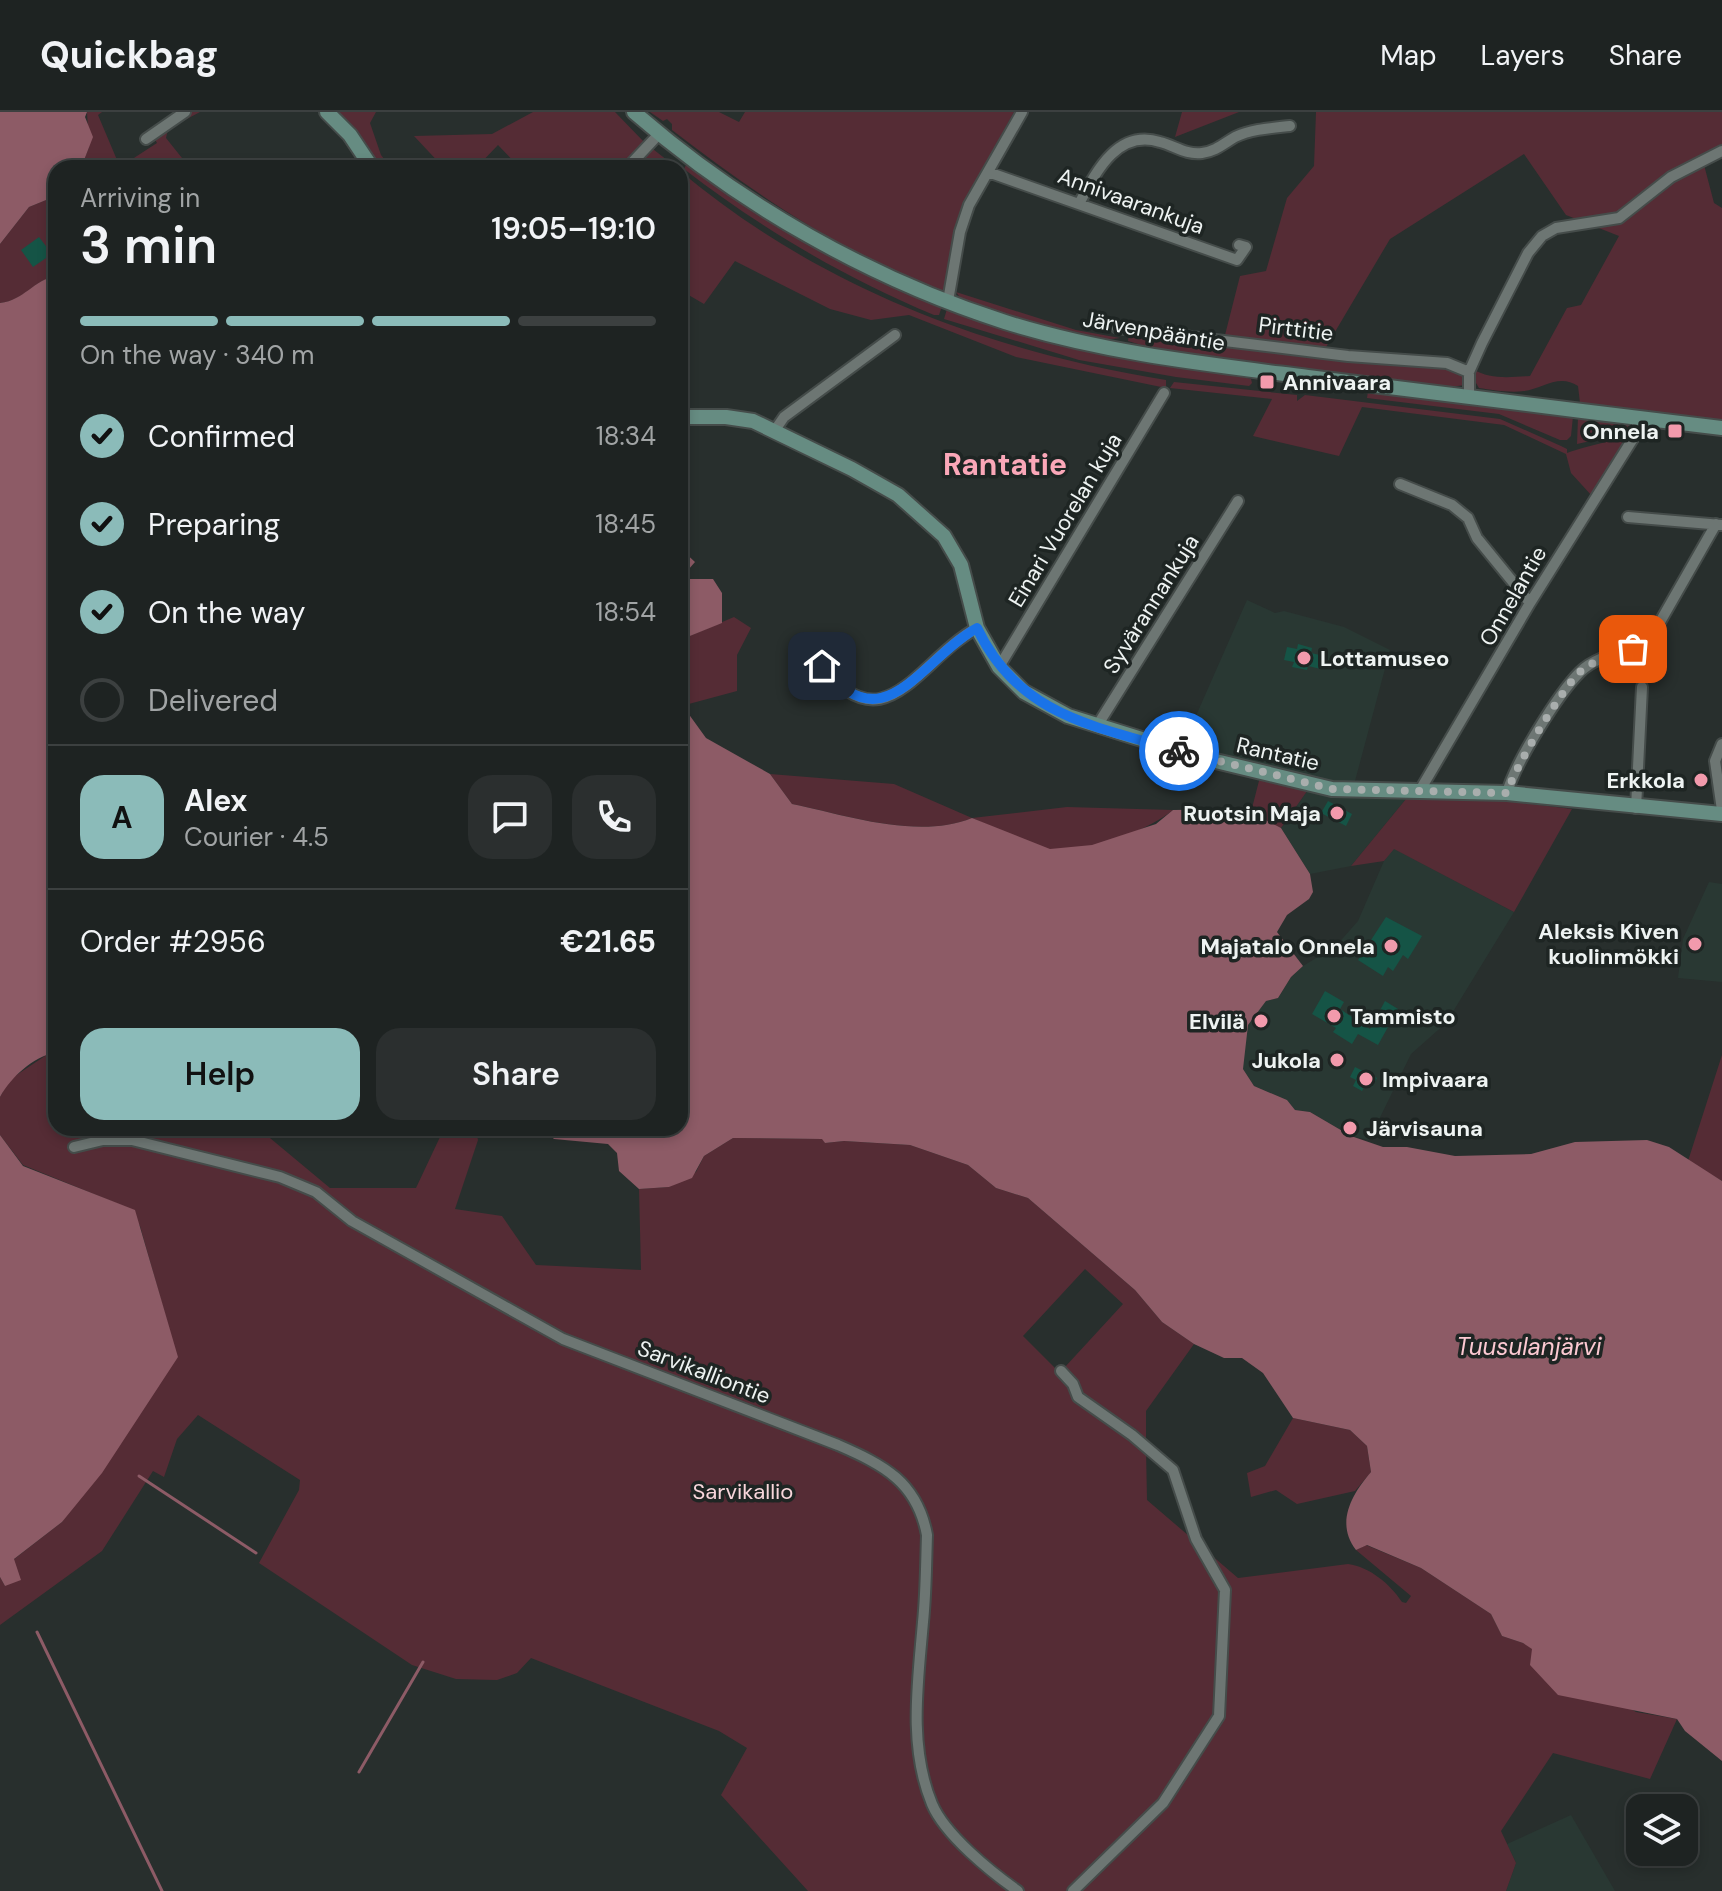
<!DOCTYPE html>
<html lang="en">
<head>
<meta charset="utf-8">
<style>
  body { margin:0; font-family:"DM Sans",sans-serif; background:#2b2f2f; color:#f1f3f6; height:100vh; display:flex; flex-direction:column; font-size:30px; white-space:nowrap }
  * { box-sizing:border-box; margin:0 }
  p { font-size:26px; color:#a1a4a5 }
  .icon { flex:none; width:44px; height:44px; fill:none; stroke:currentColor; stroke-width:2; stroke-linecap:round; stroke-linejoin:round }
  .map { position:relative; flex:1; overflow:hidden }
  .side { position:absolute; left:48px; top:48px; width:640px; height:976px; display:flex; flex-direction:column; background:#1e2322; border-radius:24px; box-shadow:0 4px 12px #0003,0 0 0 2px #3c4040 }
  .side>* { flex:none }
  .fabs { position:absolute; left:1626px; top:1682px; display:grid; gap:16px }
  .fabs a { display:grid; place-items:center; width:72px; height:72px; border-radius:16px; background:#1e2322; box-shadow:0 4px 12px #0003,0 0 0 2px #3c4040; font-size:40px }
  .pin { position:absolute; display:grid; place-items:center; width:68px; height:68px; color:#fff; margin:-34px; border-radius:16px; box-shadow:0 4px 12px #0006 }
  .courier { position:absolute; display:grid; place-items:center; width:80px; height:80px; margin:-40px; border:6px solid #1a73e8; border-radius:50%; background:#fff; color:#222; box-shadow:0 2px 10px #0007 }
  .head em { font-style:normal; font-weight:600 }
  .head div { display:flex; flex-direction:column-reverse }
  .head { display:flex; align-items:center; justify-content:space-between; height:136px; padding:0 32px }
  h1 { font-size:52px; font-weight:600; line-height:60px }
  .bar { display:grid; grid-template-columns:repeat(4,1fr); gap:12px 8px; align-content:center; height:96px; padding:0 32px }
  .bar i { height:10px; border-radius:6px; background:#3c4040 }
  .bar .selected { background:#8bbbb9 }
  .bar p { grid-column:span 4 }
  .line { display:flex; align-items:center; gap:20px; padding:0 32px; border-top:2px solid #3c4040 }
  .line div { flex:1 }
  .round { display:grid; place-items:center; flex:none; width:84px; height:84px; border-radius:24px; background:#2b2f2f }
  ol { padding:0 32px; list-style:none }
  li { display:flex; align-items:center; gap:24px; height:88px }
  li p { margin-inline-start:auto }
  li .icon { padding:8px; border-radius:50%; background:#8bbbb9; color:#111; stroke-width:4 }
  li:last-child { color:#a1a4a5 }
  li i { width:44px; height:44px; border:4px solid #3c4040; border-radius:50% }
  .action { display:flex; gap:16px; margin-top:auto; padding:16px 32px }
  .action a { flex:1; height:92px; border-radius:24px; background:#8bbbb9; color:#111; font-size:32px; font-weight:600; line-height:92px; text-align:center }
  .action a+a { background:#2b2f2f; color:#f1f3f6 }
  header { display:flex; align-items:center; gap:48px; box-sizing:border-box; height:112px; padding:0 40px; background:#1e2322; border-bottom:2px solid #3c4040 }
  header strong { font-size:38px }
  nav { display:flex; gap:44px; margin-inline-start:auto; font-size:28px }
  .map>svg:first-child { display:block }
</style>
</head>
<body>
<header>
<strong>Quickbag</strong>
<nav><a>Map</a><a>Layers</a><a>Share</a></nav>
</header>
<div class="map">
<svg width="1722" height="1779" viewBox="0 0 1722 1779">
  <rect width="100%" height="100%" fill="#282f2d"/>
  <path fill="#293833" d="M1247 488 1275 501 1284 499 1344 515 1390 538 1351 684 1406 687 1351 754 1310 762 1281 716 1310 675 1180 640Z
    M1393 736 1514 800 1446 911 1411 942 1369 1028 1351 1024 1310 1000 1295 998 1287 988 1254 974 1243 957V939L1248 913 1266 889 1278 886 1291 865 1303 854 1336 834 1358 809 1384 749Z
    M1709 770 1722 772V870L1678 866 1683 827Z
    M1571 1703 1615 1779H1506L1516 1751 1507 1732Z"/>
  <path fill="#552c35" d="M87 0H102L98 3 120 55 157 31 152 22 182 1 173 0H200L168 17 166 26 190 56H81L89 35Z
    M333 0H376L370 11 381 43 391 56H366Z
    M533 0H615L644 30 677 56H520L498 33 476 56H444L414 24 492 22Z
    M650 0H719L739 10 745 0H1014L964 91 955 117 946 177 941 179C842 141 756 83 672 18V12L667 7 663 9Z
    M1182 0H1239L1175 25Z
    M1316 0H1722V39L1703 49 1714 91 1722 96V308L1580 291 1578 274C1559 261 1542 277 1524 279 1510 281 1492 278 1479 276L1473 266V257C1490 268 1511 265 1530 264L1567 196 1581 193 1619 124 1566 103 1524 42 1390 127 1326 235 1225 223 1240 164 1266 159 1287 86 1314 54Z
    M686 53C767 103 853 161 942 194L939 203H934C843 165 762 117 684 57Z
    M680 59C820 176 988 239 1166 268V276L1016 245 909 203 871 208 830 197 735 149 704 192 680 178Z
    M56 84V164C33 168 26 188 0 191V132L29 95Z
    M956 180 1076 218 1120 226C1080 233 1001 201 961 187Z
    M947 197 1074 235 1232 262 1251 267 1252 271 1249 274 1176 265 1079 248 944 207Z
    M1129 222 1454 256 1465 261V273L1451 275 1158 238 1128 229Z
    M1174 270 1297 283V289L1305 283 1500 307 1561 334 1567 337V341C1576 337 1620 326 1629 326L1592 384 1571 361 1566 342 1504 313 1362 295 1339 344 1253 324 1272 287 1170 276Z
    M1368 279 1573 304 1571 324 1567 328H1560L1499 302 1367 286Z
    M1578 305 1626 310 1630 312 1631 320 1577 332Z
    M734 505 751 516 737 543V579L685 593 680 590V528Z
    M1261 661 1310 675 1281 716 1251 700Z
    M770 662 894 672 972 706 1067 695 1173 698C1148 719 1082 744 1048 737 1023 732 996 716 972 706 918 728 847 703 792 692Z
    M1406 687 1509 689 1572 697 1514 800 1394 737 1384 749 1351 754Z
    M51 940H56V1016H258L330 1076H416L440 1025 436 1016H475L478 1028 455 1097 502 1104 536 1153 641 1158 639 1077 669 1075 696 1060 704 1044 733 1026 823 1027 825 1031 844 1029 910 1033 968 1053 996 1076 1028 1086 1135 1178 1162 1210 1194 1232 1146 1299V1331L1080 1283 1065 1255 1123 1192 1085 1157 1023 1224 1060 1261 1077 1286 1146 1337 1147 1388 1238 1466 1348 1452C1370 1455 1390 1472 1402 1490L1406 1491 1411 1484 1356 1438 1366 1433 1421 1456 1491 1502 1502 1524 1523 1531 1636 1600 1677 1607 1650 1667 1553 1641 1501 1719 1516 1751 1506 1779H808L721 1683 747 1636 719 1619 531 1546 517 1561 497 1568 456 1567 412 1553 259 1451 299 1378 300 1368 198 1303 177 1327 164 1365 153 1359 102 1439 0 1513V1465L5 1474 13 1448 62 1410 174 1234 140 1114 128 1096 23 1053 0 1023V985L9 968Z
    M1722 943V1069L1688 1049Z
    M1293 1306 1350 1318 1367 1334 1371 1360 1355 1379 1297 1392 1276 1378 1251 1385 1247 1361 1265 1354Z"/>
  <path fill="#8d5b66" d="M0 0H87L85 5 93 25 81 56H56V84L29 95 0 132Z
    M56 164V940C32 946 12 964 0 985V191C25 188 33 168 56 164Z
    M680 436 695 450 688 458 690 467H713L722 481V511L680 528Z
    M680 590 706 626 770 662 792 692C846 703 918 728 972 706L1050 737 1092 733 1156 712 1173 698 1238 697 1251 700 1281 716 1310 762 1313 780 1309 787 1287 803 1277 820 1303 854 1291 865 1278 886 1266 889 1248 913 1243 957 1254 974 1287 988 1295 998 1310 1000 1351 1024 1383 1035H1407L1455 1044 1531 1042 1575 1030 1647 1028 1669 1035 1722 1069V1649L1685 1619 1677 1607 1558 1583 1530 1553 1532 1537 1523 1531 1502 1524 1491 1502 1421 1456 1367 1433 1356 1438C1335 1411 1352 1382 1371 1360L1367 1334 1350 1318 1293 1306 1263 1261 1242 1246H1224L1194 1232 1162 1210 1135 1178 1028 1086 996 1076 968 1053 910 1033 844 1029 825 1031 822 1027 733 1026 704 1044 692 1066 669 1075 639 1077 619 1059 617 1041 608 1032 554 1027 542 1016H680Z
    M0 1023 23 1054 135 1098 178 1245 102 1361 62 1410 14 1447 21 1468 5 1474 0 1465Z"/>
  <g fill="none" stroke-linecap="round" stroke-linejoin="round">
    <path stroke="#8d5b66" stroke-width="3" d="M139 1364 256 1441
      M37 1520 162 1779
      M359 1660 423 1550"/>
  </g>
  <path fill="#155446" d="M39 125 52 142 33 155 21 138Z
    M1298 532 1312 536 1311 541 1324 544 1321 557 1308 554 1307 558 1292 555 1294 550 1284 548 1287 535 1297 537Z
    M1328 689 1352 702 1346 714 1321 701Z
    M1386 805 1422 824 1408 847 1403 843 1393 859 1388 855 1383 864 1358 848Z
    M1325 879 1344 890 1340 897 1370 917 1385 889 1398 897 1378 933 1358 922 1352 932 1333 920 1336 916 1312 902Z
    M1355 955 1377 966 1372 975 1366 972 1362 979 1353 974 1356 968 1350 965Z"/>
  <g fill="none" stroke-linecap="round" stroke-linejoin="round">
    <defs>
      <path id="street" d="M146 27 185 0
        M627 56 659 22
        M988 60 1237 148 1246 135 1239 133
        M1080 90C1097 58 1118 17 1160 30 1175 34 1186 43 1202 41 1216 39 1223 32 1235 25 1252 17 1272 16 1290 14
        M948 189 960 120 969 93 1022 0
        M1117 216 1348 244 1447 251 1469 260
        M1469 284V260L1482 231 1528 141 1542 124 1556 116 1619 106 1671 65 1722 39
        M775 318 784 305 895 223
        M1400 372 1452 393 1468 406 1477 426 1530 491
        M1628 405 1722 413
        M820 552C885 636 917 549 977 516
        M999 555 1164 281
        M1097 614 1238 389
        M1722 632 1715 649 1722 698
        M1419 680 1530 491 1634 325 1639 306
        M1507 681C1515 651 1558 582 1580 560 1597 543 1626 540 1648 531L1716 412
        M1636 696 1642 575
        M74 1035 103 1028H132L280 1065 316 1080 352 1109 563 1227 838 1333C884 1353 917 1370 927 1423 926 1452 926 1481 923 1510 918 1570 908 1634 932 1692 945 1723 991 1760 1018 1779
        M1061 1259 1073 1272 1078 1285 1132 1323 1173 1358 1196 1427 1225 1478 1219 1604 1163 1691 1073 1779"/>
      <path id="secondary" d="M327 0 350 23 372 56
        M634 0C740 93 871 167 1005 210 1104 241 1206 252 1308 265 1446 283 1584 299 1722 316
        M680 305H726L753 309 852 357 898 383 944 424 961 453 977 516 999 555 1024 580 1068 604 1199 645 1332 677 1507 681 1722 702"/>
    </defs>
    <use href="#street" stroke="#454c4a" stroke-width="14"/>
    <use href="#secondary" stroke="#454c4a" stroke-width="18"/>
    <use href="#street" stroke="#6d7673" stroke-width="10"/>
    <use href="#secondary" stroke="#668c82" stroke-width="14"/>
  </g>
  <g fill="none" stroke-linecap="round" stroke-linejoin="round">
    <path stroke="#a9aead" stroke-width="8" stroke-dasharray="0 14.4" d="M1179 639 1332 677 1507 681C1514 657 1562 576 1581 559 1595 547 1616 543 1633 537"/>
    <path stroke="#1a73e8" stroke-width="10" d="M822 554C884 634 921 547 977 516 1019 604 1094 614 1179 639"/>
  </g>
  <g fill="#f29aac" stroke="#1e2523" stroke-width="3">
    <rect x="1259" y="262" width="16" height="16" rx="4"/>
    <rect x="1667" y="311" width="16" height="16" rx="4"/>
    <circle cx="1304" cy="546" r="8"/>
    <circle cx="1701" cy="668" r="8"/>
    <circle cx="1337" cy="701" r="8"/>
    <circle cx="1695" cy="832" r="8"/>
    <circle cx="1391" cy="834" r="8"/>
    <circle cx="1334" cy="904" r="8"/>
    <circle cx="1261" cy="909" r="8"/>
    <circle cx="1337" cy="948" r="8"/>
    <circle cx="1366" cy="967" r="8"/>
    <circle cx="1350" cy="1016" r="8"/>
  </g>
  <g text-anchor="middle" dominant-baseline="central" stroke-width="7" stroke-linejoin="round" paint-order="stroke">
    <g font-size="22" fill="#eef3f2" stroke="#1e2523">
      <text transform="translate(1131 89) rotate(20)">Annivaarankuja</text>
      <text transform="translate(1296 217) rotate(7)">Pirttitie</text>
      <text transform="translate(1154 219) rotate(10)">Järvenpääntie</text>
      <text transform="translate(1065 408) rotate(-59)">Einari Vuorelan kuja</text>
      <text transform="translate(1513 484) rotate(-60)">Onnelantie</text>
      <text transform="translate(1151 492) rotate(-58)">Syvärannankuja</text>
      <text transform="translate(1278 642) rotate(13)">Rantatie</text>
      <text transform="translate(704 1260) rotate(21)">Sarvikalliontie</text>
    </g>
    <g font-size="22" font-weight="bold" fill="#eef3f2" stroke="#1e2523" text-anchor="end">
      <text x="1283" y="270" text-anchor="start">Annivaara</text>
      <text x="1659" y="319">Onnela</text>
      <text x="1320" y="546" text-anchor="start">Lottamuseo</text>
      <text x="1685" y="668">Erkkola</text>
      <text x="1321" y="701">Ruotsin Maja</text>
      <text x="1679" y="819">Aleksis Kiven<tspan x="1679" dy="25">kuolinmökki</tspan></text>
      <text x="1375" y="834">Majatalo Onnela</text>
      <text x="1350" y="904" text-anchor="start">Tammisto</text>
      <text x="1245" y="909">Elvilä</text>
      <text x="1321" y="948">Jukola</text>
      <text x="1382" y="967" text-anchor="start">Impivaara</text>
      <text x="1366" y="1016" text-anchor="start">Järvisauna</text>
    </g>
    <g font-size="22" fill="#f8d6db" stroke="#1e2523">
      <text x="743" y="1379">Sarvikallio</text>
    </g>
    <g font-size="24" font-style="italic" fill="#fcc9d2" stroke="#1e2523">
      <text x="1529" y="1234">Tuusulanjärvi</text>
    </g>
    <g font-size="30" font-weight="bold" fill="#faa7b8" stroke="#1e2523">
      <text x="1005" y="352">Rantatie</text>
    </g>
  </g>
</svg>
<div class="fabs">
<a><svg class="icon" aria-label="layers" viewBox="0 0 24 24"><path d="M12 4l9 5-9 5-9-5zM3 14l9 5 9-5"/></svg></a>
</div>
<div class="pin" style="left:1633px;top:537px;background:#ea580c"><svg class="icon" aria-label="bag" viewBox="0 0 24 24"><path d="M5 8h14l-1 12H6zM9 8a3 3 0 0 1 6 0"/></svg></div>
<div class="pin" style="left:822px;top:554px;background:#1f2937"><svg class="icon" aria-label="home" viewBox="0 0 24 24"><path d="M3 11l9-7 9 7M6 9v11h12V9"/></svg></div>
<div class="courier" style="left:1179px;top:639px"><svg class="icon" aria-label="bike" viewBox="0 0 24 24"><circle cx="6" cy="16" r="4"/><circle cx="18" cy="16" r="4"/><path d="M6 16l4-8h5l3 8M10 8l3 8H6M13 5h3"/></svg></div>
<section class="side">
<div class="head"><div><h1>3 min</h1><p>Arriving in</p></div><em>19:05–19:10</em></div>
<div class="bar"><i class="selected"></i><i class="selected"></i><i class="selected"></i><i></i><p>On the way · 340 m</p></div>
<ol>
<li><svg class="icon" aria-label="check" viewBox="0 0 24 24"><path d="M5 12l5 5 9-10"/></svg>Confirmed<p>18:34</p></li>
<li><svg class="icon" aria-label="check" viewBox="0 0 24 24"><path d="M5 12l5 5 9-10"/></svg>Preparing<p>18:45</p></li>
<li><svg class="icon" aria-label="check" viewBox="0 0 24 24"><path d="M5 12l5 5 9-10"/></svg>On the way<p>18:54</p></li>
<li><i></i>Delivered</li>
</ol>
<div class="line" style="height:144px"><b class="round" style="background:#8bbbb9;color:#111">A</b><div><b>Alex</b><p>Courier · 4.5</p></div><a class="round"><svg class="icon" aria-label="chat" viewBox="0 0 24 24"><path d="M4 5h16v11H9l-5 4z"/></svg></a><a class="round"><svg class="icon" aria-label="phone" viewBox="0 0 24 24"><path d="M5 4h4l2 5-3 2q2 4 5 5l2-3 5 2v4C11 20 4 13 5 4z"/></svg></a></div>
<div class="line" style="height:104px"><div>Order #2956</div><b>€21.65</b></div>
<div class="action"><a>Help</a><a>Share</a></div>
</section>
</div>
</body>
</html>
